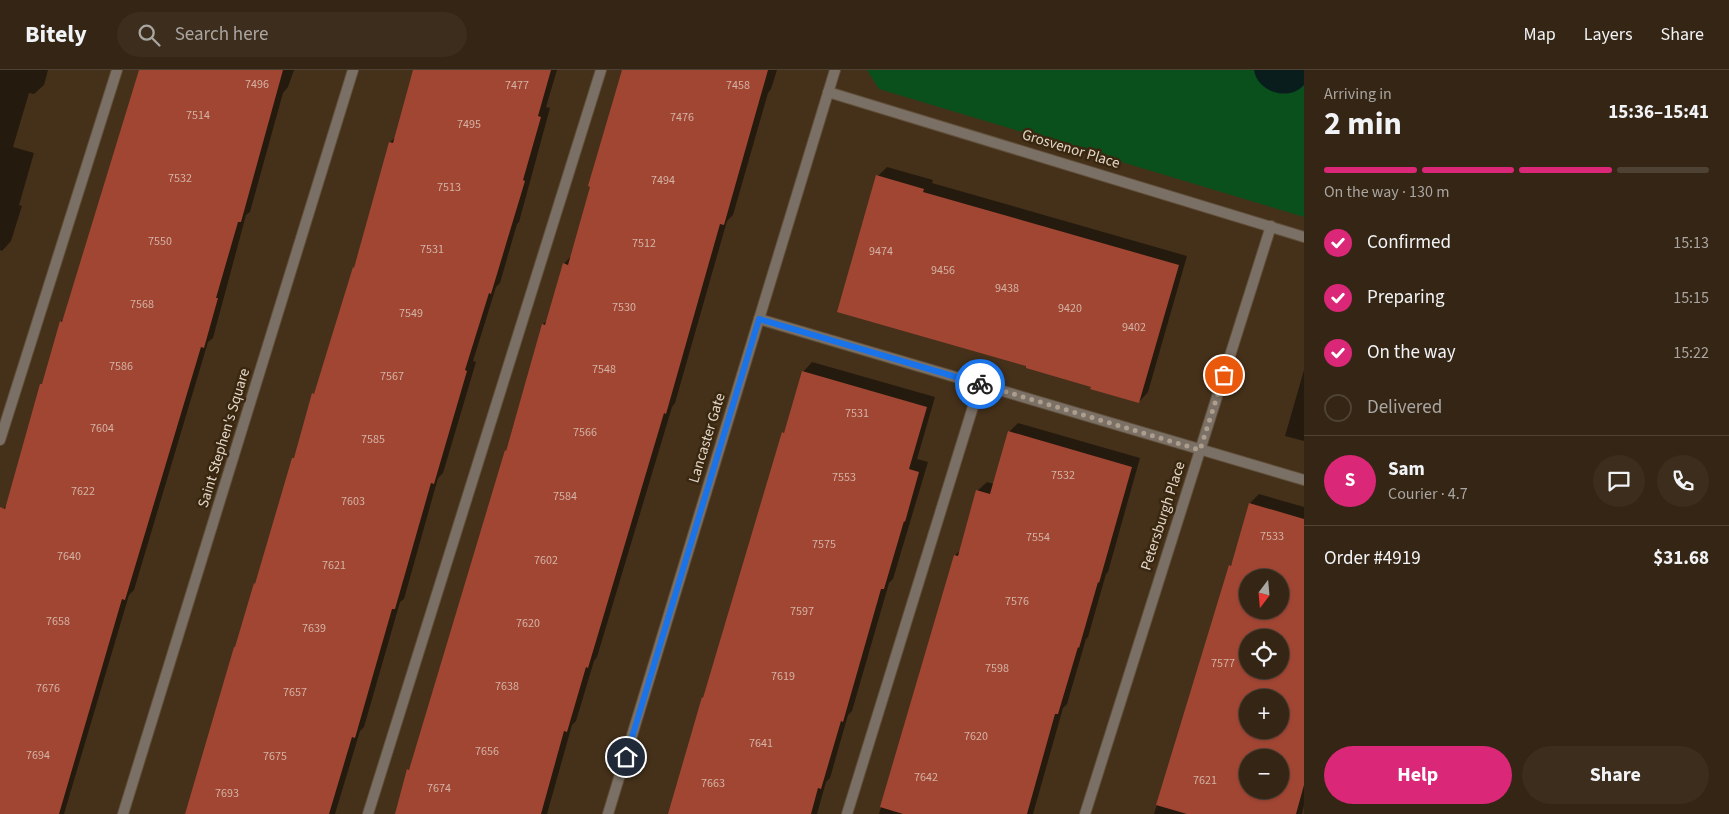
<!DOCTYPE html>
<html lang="en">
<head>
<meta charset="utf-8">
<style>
  body { margin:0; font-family:"Source Sans 3",sans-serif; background:#3c2d1d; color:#f1f3f6; height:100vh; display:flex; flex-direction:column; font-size:19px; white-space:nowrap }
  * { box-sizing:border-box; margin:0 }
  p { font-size:16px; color:#a9a5a0 }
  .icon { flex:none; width:28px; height:28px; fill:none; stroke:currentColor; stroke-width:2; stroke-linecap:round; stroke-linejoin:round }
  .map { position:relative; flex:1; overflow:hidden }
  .drawer { display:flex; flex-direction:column; background:#342514; width:425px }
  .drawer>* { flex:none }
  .needle { width:32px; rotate:196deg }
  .controls { position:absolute; left:1239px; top:499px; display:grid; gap:10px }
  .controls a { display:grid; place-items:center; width:50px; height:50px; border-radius:50%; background:#342514; box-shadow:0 1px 4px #0004,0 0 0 1px #4e4234; font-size:25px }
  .pin { position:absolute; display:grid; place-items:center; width:42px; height:42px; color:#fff; margin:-21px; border:2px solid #fff; border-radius:50%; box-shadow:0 1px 5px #0007 }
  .courier { position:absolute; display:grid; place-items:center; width:50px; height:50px; margin:-25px; border:4px solid #1a73e8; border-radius:50%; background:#fff; color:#222; box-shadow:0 1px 6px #0007 }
  .headline em { font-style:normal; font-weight:700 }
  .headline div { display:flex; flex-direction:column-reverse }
  .headline { display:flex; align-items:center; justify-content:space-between; height:85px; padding:0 20px }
  h1 { font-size:32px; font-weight:700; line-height:38px }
  .bar { display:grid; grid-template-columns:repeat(4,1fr); gap:8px 5px; align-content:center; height:60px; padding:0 20px }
  .bar i { height:6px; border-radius:4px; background:#4e4234 }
  .bar .on { background:#db2777 }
  .bar p { grid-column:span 4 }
  .line { display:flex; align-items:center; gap:12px; padding:0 20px; border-top:1px solid #4e4234 }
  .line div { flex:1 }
  .round { display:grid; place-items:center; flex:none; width:52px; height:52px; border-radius:26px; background:#3c2d1d }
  ol { padding:0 20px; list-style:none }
  li { display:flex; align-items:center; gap:15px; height:55px }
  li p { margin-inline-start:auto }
  li .icon { padding:5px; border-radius:50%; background:#db2777; color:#fff; stroke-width:4 }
  li:last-child { color:#a9a5a0 }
  li i { width:28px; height:28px; border:2px solid #4e4234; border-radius:50% }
  .action { display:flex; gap:10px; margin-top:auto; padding:10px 20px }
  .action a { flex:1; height:58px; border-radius:30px; background:#db2777; color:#fff; font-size:20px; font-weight:700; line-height:58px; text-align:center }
  .action a+a { background:#3c2d1d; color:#f1f3f6 }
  header { display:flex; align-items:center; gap:30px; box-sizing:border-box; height:70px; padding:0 25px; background:#342514; border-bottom:1px solid #4e4234 }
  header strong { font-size:24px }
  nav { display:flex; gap:28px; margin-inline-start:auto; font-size:18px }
  .search { width:350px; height:45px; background:#3c2d1d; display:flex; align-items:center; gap:12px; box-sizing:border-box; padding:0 18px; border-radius:28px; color:#a9a5a0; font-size:19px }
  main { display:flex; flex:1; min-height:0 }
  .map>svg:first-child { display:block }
</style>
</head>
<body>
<header>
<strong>Bitely</strong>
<div class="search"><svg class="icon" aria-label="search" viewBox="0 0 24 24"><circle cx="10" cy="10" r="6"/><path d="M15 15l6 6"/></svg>Search here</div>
<nav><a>Map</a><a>Layers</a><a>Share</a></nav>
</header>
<main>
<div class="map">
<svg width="1304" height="744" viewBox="0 0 1304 744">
  <rect width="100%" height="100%" fill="#45311a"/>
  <path fill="#0a501d" d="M867 0H1304V147L879 19Z"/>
  <path fill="#091d1d" d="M1254 0H1304V15C1289 32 1257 22 1254 0Z"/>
  <path fill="#0007" fill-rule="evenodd" d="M0 0H48L44 15 34 24 29 23 13 77 34 83 19 135 22 136 11 171 2 181 0 180Z
    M140 0H294L288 17 283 23 250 142 246 145 213 268 208 272 134 520 129 525 64 744H0V450L3 439 7 435 42 314 44 312 61 251 65 248Z
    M416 0H557L546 37 550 38 519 152 517 154 500 213 496 217 473 291 476 292 443 403 438 408 404 529 400 532 364 657 360 661 335 744H185L294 388 296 386 314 324 316 322 354 198 356 196 390 72 396 67Z
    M624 0H777L771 19 768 23 733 145 727 151 675 333 672 337 597 587 594 591 576 651 572 655 547 744H397L408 700 411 697 450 571 543 254 548 250 564 194 571 186Z
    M887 97 933 110 932 113 1187 186 1148 322 1139 332 1092 316 878 106Z
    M812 292 935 327 917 389 928 392 893 509 889 513 852 641 848 645 830 708 826 712 817 744H670L783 363 787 359 803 302Z
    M1304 300V371L1285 366Z
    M1018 353 1140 388 1108 502 1106 504 1088 567 1086 569 1067 634 1063 638 1033 744H879L955 485 961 480 977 421 987 412 994 414 1009 362Z
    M1259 424 1304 437V735L1302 744H1154L1230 496 1233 492 1250 433ZM1248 508H1280V540H1248ZM1248 568H1280V600H1248ZM1248 628H1280V660H1248ZM1248 688H1280V720H1248Z"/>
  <path fill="#a24634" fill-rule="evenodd" d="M139 0H283L241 152H238L216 228H218L204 278 201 277 125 530 122 529 59 744H0V437L5 439 40 314H42L60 251 62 252Z
    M413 0H551L538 46 541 47 523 110 525 111 491 224 489 223 465 300 467 301 434 414 431 413 395 539H392L355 668 352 667 329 744H185L234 577H235L254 513 255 514 292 388H294L312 323 314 324 353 197 354 198 389 72 393 73Z
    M622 0H768L724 155 720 154 666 344 664 343 588 598 586 597 567 662 564 661 541 744H395L407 699 409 700 505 380 506 381 542 254 545 255 563 193 568 195 590 117 588 116Z
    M876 105 924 119 923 122 1179 195 1139 333 1090 319 1091 317 1026 298V296L837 242Z
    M802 301 927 337 909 399 919 402 905 452 904 451 884 519H881L843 652 841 651 821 719 818 718 811 744H668L702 627 703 628 782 362 784 363Z
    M1008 361 1132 397 1099 513 1098 512 1079 578 1078 577 1058 644H1055L1027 744H903L880 737 954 485 958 486 976 420 990 424Z
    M1249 433 1304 449V715L1296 744H1187L1156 735 1229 495 1231 496ZM1248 508H1280V540H1248ZM1248 568H1280V600H1248ZM1248 628H1280V660H1248ZM1248 688H1280V720H1248Z"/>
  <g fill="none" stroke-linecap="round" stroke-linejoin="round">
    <defs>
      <path id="lane" d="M759 249 1304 410
        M0 370 117 0
        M368 744 601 0
        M847 744 980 314"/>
      <path id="street" d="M828 22 1304 167
        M123 744 353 0
        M608 744 835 0
        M1085 744 1271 156"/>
    </defs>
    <use href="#lane" stroke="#614f3a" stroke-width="12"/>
    <use href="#street" stroke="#614f3a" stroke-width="12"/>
    <use href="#lane" stroke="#7a7065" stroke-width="10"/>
    <use href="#street" stroke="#7a7065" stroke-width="10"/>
  </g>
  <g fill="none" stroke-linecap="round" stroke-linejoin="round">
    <path stroke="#ac9d8c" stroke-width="5" stroke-dasharray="0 9" d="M980 314 1200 380 1224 305"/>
    <path stroke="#1a73e8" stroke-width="6" d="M626 687 759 249 980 314"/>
  </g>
  <g text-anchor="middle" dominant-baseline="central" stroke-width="5" stroke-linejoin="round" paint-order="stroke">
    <g font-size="12" fill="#d3b3a4">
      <text x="257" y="14">7496</text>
      <text x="517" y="15">7477</text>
      <text x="738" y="15">7458</text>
      <text x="198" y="45">7514</text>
      <text x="682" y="47">7476</text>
      <text x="469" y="54">7495</text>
      <text x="180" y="108">7532</text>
      <text x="663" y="110">7494</text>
      <text x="449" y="117">7513</text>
      <text x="160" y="171">7550</text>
      <text x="644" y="173">7512</text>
      <text x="432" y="179">7531</text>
      <text x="881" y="181">9474</text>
      <text x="943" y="200">9456</text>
      <text x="1007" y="218">9438</text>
      <text x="142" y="234">7568</text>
      <text x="624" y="237">7530</text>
      <text x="1070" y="238">9420</text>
      <text x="411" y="243">7549</text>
      <text x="1134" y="257">9402</text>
      <text x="121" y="296">7586</text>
      <text x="604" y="299">7548</text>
      <text x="392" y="306">7567</text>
      <text x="857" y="343">7531</text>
      <text x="102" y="358">7604</text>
      <text x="585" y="362">7566</text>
      <text x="373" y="369">7585</text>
      <text x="1063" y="405">7532</text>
      <text x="844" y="407">7553</text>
      <text x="83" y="421">7622</text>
      <text x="565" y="426">7584</text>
      <text x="353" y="431">7603</text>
      <text x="1272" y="466">7533</text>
      <text x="1038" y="467">7554</text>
      <text x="824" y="474">7575</text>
      <text x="69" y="486">7640</text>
      <text x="546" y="490">7602</text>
      <text x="334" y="495">7621</text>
      <text x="1017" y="531">7576</text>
      <text x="802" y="541">7597</text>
      <text x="58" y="551">7658</text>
      <text x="528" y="553">7620</text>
      <text x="314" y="558">7639</text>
      <text x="1223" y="593">7577</text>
      <text x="997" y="598">7598</text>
      <text x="783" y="606">7619</text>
      <text x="507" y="616">7638</text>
      <text x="48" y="618">7676</text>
      <text x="295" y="622">7657</text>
      <text x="976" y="666">7620</text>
      <text x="761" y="673">7641</text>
      <text x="487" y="681">7656</text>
      <text x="38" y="685">7694</text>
      <text x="275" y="686">7675</text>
      <text x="926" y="707">7642</text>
      <text x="1205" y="710">7621</text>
      <text x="713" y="713">7663</text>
      <text x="439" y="718">7674</text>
      <text x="227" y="723">7693</text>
    </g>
    <g font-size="15" fill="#e3d7c9" stroke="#3a2710">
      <text transform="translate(1071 79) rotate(17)">Grosvenor Place</text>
      <text transform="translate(224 368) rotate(-73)">Saint Stephen's Square</text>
      <text transform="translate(707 368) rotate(-73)">Lancaster Gate</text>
      <text transform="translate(1163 446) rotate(-72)">Petersburgh Place</text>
    </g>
  </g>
</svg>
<div class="controls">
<a><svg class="needle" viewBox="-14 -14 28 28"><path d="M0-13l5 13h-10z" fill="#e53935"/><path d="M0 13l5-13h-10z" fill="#a9a5a0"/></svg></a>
<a><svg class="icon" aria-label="locate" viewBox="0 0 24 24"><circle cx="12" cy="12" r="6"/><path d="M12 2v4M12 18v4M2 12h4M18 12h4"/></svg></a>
<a>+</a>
<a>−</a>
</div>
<div class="pin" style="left:1224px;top:305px;background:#ea580c"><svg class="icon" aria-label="bag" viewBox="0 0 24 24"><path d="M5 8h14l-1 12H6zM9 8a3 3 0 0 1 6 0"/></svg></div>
<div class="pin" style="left:626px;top:687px;background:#1f2937"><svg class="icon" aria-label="home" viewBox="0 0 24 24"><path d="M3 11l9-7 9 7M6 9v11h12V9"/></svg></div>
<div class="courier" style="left:980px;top:314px"><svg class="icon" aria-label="bike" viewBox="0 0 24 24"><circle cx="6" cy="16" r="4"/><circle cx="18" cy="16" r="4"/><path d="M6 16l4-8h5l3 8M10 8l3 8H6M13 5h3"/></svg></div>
</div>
<section class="drawer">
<div class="headline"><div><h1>2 min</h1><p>Arriving in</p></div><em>15:36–15:41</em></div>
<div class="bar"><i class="on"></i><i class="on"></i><i class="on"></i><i></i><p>On the way · 130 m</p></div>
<ol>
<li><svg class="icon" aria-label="check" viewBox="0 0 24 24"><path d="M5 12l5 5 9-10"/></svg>Confirmed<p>15:13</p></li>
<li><svg class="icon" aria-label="check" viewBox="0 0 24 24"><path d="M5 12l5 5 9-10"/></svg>Preparing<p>15:15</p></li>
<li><svg class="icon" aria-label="check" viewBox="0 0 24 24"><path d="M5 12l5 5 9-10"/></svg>On the way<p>15:22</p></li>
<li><i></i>Delivered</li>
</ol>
<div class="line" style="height:90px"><b class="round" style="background:#db2777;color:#fff">S</b><div><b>Sam</b><p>Courier · 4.7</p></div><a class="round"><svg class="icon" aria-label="chat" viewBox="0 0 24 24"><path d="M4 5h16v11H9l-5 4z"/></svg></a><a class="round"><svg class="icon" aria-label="phone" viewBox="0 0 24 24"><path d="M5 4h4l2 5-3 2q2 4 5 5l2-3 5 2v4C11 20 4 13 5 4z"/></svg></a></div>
<div class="line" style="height:65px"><div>Order #4919</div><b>$31.68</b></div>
<div class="action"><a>Help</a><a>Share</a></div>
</section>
</main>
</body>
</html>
